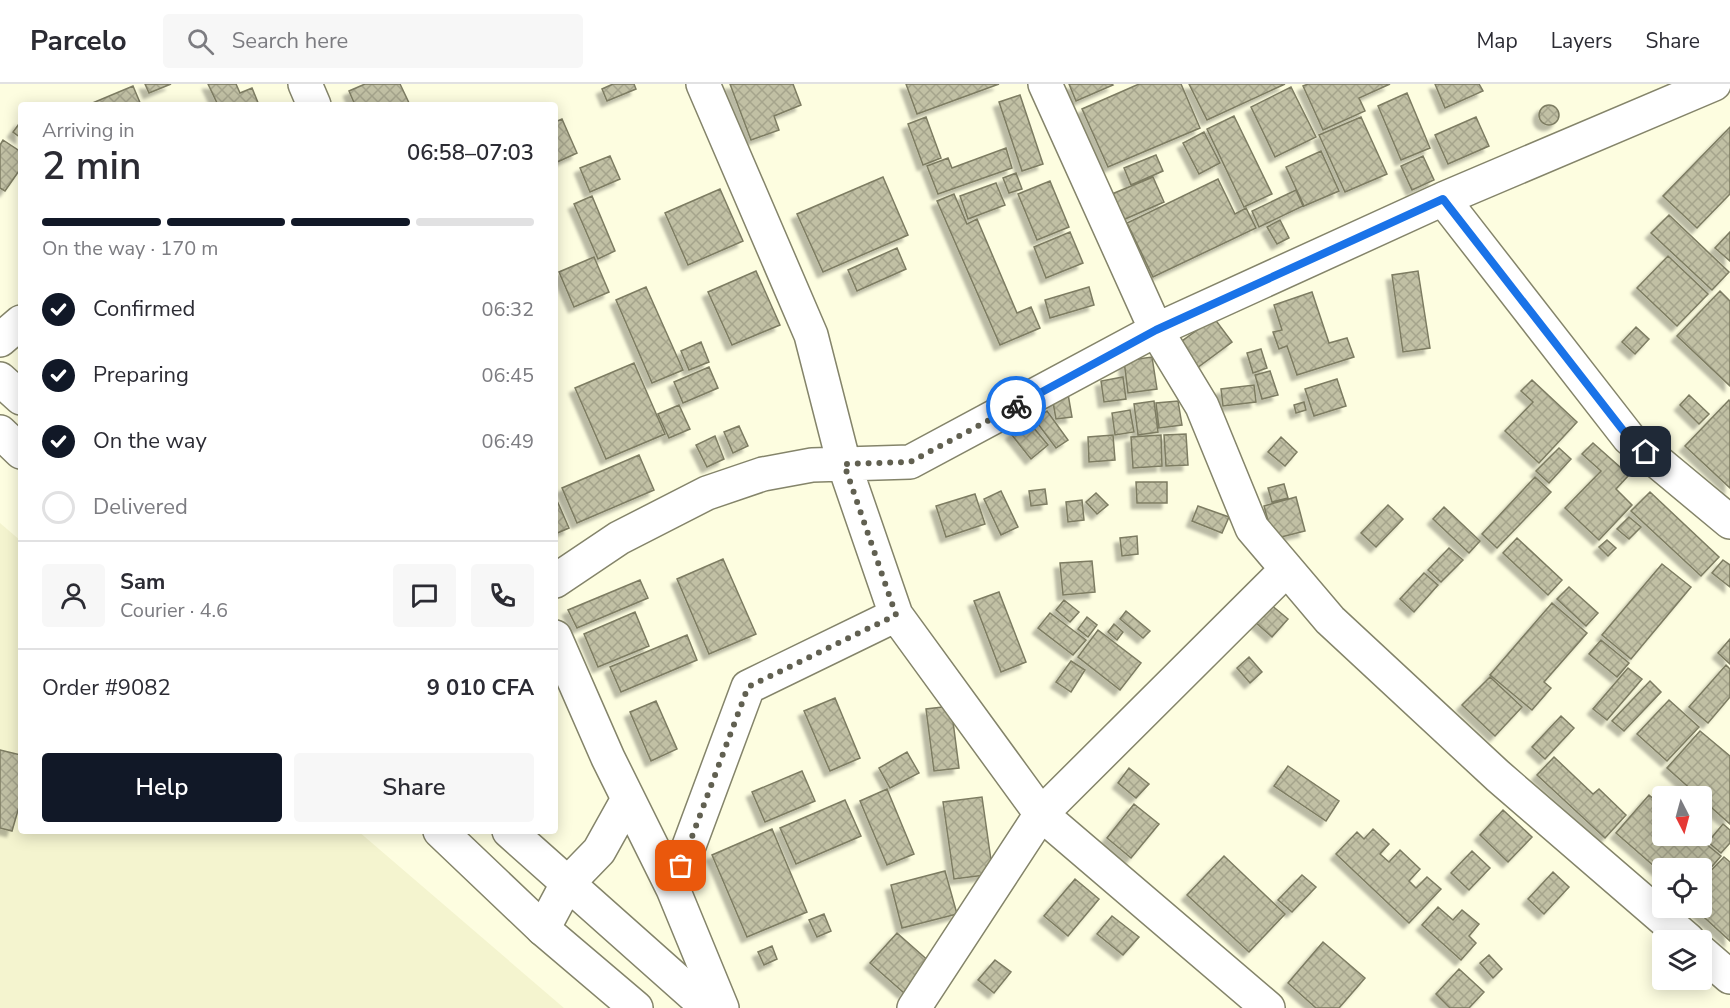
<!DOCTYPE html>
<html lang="en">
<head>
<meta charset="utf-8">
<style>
  body { margin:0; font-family:"Nunito Sans",sans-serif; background:#f7f7f7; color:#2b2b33; height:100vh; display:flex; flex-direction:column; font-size:22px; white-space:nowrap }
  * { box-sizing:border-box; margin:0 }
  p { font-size:20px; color:#7c7c81 }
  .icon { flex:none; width:33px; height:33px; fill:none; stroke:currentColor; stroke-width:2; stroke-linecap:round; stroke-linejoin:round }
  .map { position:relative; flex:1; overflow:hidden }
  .panel { position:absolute; left:18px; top:18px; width:540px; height:732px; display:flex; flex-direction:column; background:#fff; border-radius:6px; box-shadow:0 3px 15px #0003 }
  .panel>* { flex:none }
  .needle { width:39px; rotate:174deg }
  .tools { position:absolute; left:1652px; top:702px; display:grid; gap:12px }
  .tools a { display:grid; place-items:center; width:60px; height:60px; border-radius:6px; background:#fff; box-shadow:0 3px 15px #0003; font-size:30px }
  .pin { position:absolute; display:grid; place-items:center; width:51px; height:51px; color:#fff; margin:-26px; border-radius:12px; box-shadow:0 3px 9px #0006 }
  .courier { position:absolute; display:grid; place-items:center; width:60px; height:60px; margin:-30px; border:4px solid #1a73e8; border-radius:50%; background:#fff; color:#222; box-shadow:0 2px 8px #0007 }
  .summary em { font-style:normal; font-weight:600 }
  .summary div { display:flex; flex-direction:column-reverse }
  .summary { display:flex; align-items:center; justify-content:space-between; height:102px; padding:0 24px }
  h1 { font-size:39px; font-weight:600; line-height:45px }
  .bar { display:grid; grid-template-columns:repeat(4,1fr); gap:9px 6px; align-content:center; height:72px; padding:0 24px }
  .bar i { height:8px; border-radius:4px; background:#e1e1e2 }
  .bar .on { background:#111827 }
  .bar p { grid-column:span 4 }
  .line { display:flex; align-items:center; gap:15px; padding:0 24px; border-top:2px solid #e1e1e2 }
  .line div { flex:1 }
  .round { display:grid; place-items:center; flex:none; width:63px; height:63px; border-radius:6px; background:#f7f7f7 }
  ol { padding:0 24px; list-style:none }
  li { display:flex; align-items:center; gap:18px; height:66px }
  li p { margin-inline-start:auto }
  li .icon { padding:6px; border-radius:50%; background:#111827; color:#fff; stroke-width:4 }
  li:last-child { color:#7c7c81 }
  li i { width:33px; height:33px; border:3px solid #e1e1e2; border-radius:50% }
  .action { display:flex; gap:12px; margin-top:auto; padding:12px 24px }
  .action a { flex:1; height:69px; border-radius:6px; background:#111827; color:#fff; font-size:24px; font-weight:600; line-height:69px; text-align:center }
  .action a+a { background:#f7f7f7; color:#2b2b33 }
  header { display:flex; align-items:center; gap:36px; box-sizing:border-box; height:84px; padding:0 30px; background:#fff; border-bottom:2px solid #e1e1e2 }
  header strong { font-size:28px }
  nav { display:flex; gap:33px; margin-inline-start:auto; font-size:21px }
  .search { width:420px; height:54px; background:#f7f7f7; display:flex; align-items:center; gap:15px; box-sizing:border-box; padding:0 21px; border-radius:6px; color:#7c7c81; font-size:22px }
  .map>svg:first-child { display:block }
</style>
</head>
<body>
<header>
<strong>Parcelo</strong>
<div class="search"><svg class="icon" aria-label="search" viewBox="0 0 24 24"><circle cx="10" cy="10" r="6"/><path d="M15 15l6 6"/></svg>Search here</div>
<nav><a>Map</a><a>Layers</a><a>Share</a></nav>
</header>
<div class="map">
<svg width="1730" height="924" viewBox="0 0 1730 924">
  <defs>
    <pattern id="building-cross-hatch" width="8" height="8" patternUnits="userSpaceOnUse" patternTransform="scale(1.5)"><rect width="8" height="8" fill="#c1c0a4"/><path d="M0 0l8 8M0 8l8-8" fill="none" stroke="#a5a48c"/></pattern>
    <filter id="shadow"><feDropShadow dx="-5.5" dy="5.5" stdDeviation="1.5" flood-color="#0004"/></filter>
  </defs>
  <rect width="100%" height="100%" fill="#fdfde0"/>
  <path fill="#f4f4cf" d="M0 439 21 457V747H358L564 924H0Z"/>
  <path fill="url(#building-cross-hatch)" stroke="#7d7c62" stroke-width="1.5" filter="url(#shadow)" d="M145 0H171L149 9Z
    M208 0H236L240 9 252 4 259 21H218Z
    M365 0H400L410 21H355L349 7Z
    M613 0H634L636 5 607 17 602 5Z
    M730 0H793L801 21 774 32 779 46 751 56Z
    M906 0H999L917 30Z
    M1069 0H1112L1113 1 1076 17Z
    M1139 0H1181L1200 44 1108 83 1082 25Z
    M1189 0H1285L1207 36Z
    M1308 0H1390L1359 14 1365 27 1323 46 1303 2Z
    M1435 0H1479L1483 7 1445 24Z
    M133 2 141 21H91L90 20Z
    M1291 3 1316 53 1275 73 1251 23Z
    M1407 9 1430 64 1401 76 1378 22Z
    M1020 11 1043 80 1022 87 999 18Z
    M1539 31a10 10 0 1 1 20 0a10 10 0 1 1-20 0Z
    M1234 32 1272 110 1244 123 1207 45Z
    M926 33 941 74 923 81 908 40Z
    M1361 33 1387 90 1345 108 1319 51Z
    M1476 33 1489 62 1448 80 1435 51Z
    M562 35 577 69 555 79V38Z
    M21 37V54L13 48Z
    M1730 43V110L1697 144 1663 112Z
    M1204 48 1220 79 1199 90 1183 59Z
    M3 56 21 68V84L5 107 0 104V61Z
    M1006 64 1012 84 938 110 927 82 948 74 952 84Z
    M1321 67 1339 107 1304 122 1286 83Z
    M1156 71 1163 87 1131 101 1124 84Z
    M610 72 620 95 590 108 580 84Z
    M1423 72 1434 96 1412 106 1401 82Z
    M1016 89 1022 105 1009 109 1003 94Z
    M883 93 908 151 823 188 797 130Z
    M1153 93 1164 118 1123 136 1112 110Z
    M1218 95 1235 130 1246 124 1256 144 1153 193 1127 139Z
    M1050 97 1069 143 1037 156 1018 110Z
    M996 99 1005 121 968 135 960 112Z
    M720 105 743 157 688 181 665 129Z
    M1296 106 1303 122 1259 143 1252 127Z
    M954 110 967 140 977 135 1017 229 1031 223 1040 244 1000 261 937 117Z
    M592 112 615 167 598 175 574 120Z
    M1669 131 1729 188 1712 206 1651 149Z
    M1280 136 1289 154 1277 160 1267 143Z
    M1070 148 1083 179 1046 194 1034 163Z
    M1730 148V177L1715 164Z
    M897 164 906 185 857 207 848 186Z
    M1668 172 1708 210 1677 242 1637 204Z
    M594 173 609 208 574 223 559 188Z
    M756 187 780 241 732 261 708 208Z
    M1418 187 1430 264 1403 268 1392 191Z
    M646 203 683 286 652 299 616 216Z
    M1089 203 1094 221 1050 234 1045 216Z
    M1720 207 1730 217V302L1677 252Z
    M1312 208 1329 259 1347 254 1354 273 1297 291 1287 262 1279 265 1273 248 1282 246 1274 221Z
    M1214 234 1232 258 1193 287 1175 262Z
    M1636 243 1649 255 1635 270 1622 258Z
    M701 258 709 278 689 286 681 267Z
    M1261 265 1267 284 1253 289 1247 269Z
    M1152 273 1157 305 1128 309 1124 277Z
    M634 279 665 350 606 375 575 304Z
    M709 283 718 304 683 319 674 298Z
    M1270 287 1278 311 1262 315 1255 291Z
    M1123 293 1126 315 1104 318 1101 297Z
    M1337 295 1346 322 1314 332 1305 305Z
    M1532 296 1577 338 1539 379 1505 347 1533 318 1521 307Z
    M1254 301 1256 318 1223 322 1221 305Z
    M1068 310 1072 333 1056 335 1052 313Z
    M1689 311 1709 330 1699 340 1680 321Z
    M1729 316 1730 318V404L1685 362Z
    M1154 317 1158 348 1138 351 1134 320Z
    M1178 317 1182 341 1159 344 1156 319Z
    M1304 318 1306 326 1296 329 1294 321Z
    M679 321 690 345 669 354 658 330Z
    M1130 326 1134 348 1115 351 1112 329Z
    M1047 327 1068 356 1056 364 1035 336Z
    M1028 337 1048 361 1031 375 1011 350Z
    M739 342 748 362 733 369 724 348Z
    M1186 350 1188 381 1166 382 1164 351Z
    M1113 351 1115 376 1089 378 1088 353Z
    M1161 351 1162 382 1133 384 1131 353Z
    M715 352 724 375 707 383 696 361Z
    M1281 353 1297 368 1285 382 1268 368Z
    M1593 359 1629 391 1616 405 1632 421 1599 456 1565 424 1601 387 1582 370Z
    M1559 364 1571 375 1549 399 1536 387Z
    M639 371 654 406 577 439 562 404Z
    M1535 393 1551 408 1497 464 1482 450Z
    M1136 398H1167V419H1137Z
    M1284 400 1288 414 1272 418 1268 404Z
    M1045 405 1047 420 1031 422 1029 407Z
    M1001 407 1018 443 1001 451 984 415Z
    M1650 408 1719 473 1701 492 1631 427Z
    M1096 409 1108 421 1097 430 1086 418Z
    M975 410 985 440 946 453 936 422Z
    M555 412 569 444 555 450Z
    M1296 413 1305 447 1273 455 1264 422Z
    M1082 416 1084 436 1068 438 1066 418Z
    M1388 421 1403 435 1376 463 1361 449Z
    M1198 422 1229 433 1222 449 1192 437Z
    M1444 423 1480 457 1469 469 1433 435Z
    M1629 433 1641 443 1629 455 1617 445Z
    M1137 452 1138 470 1122 472 1120 454Z
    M1517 454 1562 496 1548 511 1503 469Z
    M1607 456 1616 464 1608 472 1599 463Z
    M1449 464 1463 476 1441 498 1428 486Z
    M723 475 756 550 709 570 677 495Z
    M1723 476 1730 481V503L1712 489Z
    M1092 477 1095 508 1063 511 1060 479Z
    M1662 480 1691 503 1631 575 1602 551Z
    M1424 489 1438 501 1414 528 1400 515Z
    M640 496 648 514 577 544 568 526Z
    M1569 503 1598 529 1586 542 1557 515Z
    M999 508 1026 578 1001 588 974 517Z
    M1064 516 1079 528 1070 538 1056 526Z
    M1552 519 1587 549 1544 598 1551 604 1532 626 1490 591Z
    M1270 520 1288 535 1272 553 1254 537Z
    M1126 527 1150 547 1143 554 1120 535Z
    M635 528 649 562 598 583 584 550Z
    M1050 529 1086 556 1073 571 1038 544Z
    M1087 533 1097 541 1088 553 1078 545Z
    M1114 540 1123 548 1117 556 1108 548Z
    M1098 546 1141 579 1120 606 1078 573Z
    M687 551 697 576 621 608 610 583Z
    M1730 555V580L1718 569Z
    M1601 556 1629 579 1617 593 1589 570Z
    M1249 573 1262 588 1250 599 1237 584Z
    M1071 577 1085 586 1071 608 1056 598Z
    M1726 581 1730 585V613L1708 639 1689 623Z
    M1628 584 1642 595 1607 636 1593 625Z
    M1490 593 1522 623 1495 652 1462 621Z
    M1650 597 1661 608 1624 647 1612 637Z
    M835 614 860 674 830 687 804 627Z
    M1669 616 1699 643 1667 677 1637 650Z
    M656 617 677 665 651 677 630 628Z
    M951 622 959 684 934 687 926 625Z
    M1561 632 1574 644 1545 675 1532 663Z
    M1700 647 1730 672V740L1667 684Z
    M0 666 21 671V716L12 747 0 744Z
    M907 668 919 689 890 704 879 684Z
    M1554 673 1593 710 1599 705 1626 731 1605 754 1537 691Z
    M1288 682 1339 717 1326 737 1274 702Z
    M1129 684 1149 700 1136 714 1118 699Z
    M802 687 815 717 765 738 752 708Z
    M887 705 914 770 887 781 860 717Z
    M1649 711 1662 722V752H1696L1721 772 1701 795V784H1662V789L1616 749Z
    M982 713 993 790 954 795 943 718Z
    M845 716 861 752 796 780 780 744Z
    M1134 720 1159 740 1131 774 1107 754Z
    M1503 726 1532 753 1508 778 1480 751Z
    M1723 740 1730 746V759L1721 769 1708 758Z
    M772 745 807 828 747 853 712 771Z
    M1373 745 1389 760 1380 770 1389 778 1400 766 1420 785 1409 797 1416 804 1427 793 1441 805 1409 839 1336 770 1357 748 1364 755Z
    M1472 767 1490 784 1469 806 1451 789Z
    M1224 772 1285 830 1249 868 1187 811Z
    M1724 773 1730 778V857L1694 824H1701V797Z
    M945 787 957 830 902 844 891 801Z
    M1553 788 1569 803 1544 830 1528 815Z
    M1302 791 1316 803 1292 828 1278 816Z
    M1075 795 1099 815 1068 852 1044 832Z
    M1438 823 1453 836 1462 826 1479 840 1469 852 1476 859 1461 876 1422 841Z
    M824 830 831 847 817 853 809 836Z
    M1112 832 1139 853 1123 871 1097 850Z
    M897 849 931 879 904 909 870 879Z
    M1323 858 1365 894 1339 924H1316L1288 899Z
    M772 862 777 875 764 881 758 868Z
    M1489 871 1502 885 1493 894 1480 879Z
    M995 876 1011 888 994 909 978 896Z
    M1459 885 1484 908 1469 924H1450L1436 910Z"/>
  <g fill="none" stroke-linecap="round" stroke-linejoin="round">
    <defs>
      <path id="street" d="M305 0 314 21
        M703 0 811 251 844 380 896 531 1041 730 1268 924
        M1045 0 1156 246 1202 322 1252 444 1330 536 1498 692 1688 856
        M1443 115 1629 354 1730 438
        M0 256 21 238
        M555 497 619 454 707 409 763 390 812 381 910 378 1156 246 1443 115 1714 0
        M555 553 608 674 673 805 722 924
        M673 805 748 603 896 531
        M543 845 567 800 599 767 628 715
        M1701 868 1730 893
        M914 924 1041 730 1286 486"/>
      <path id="primary" d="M0 295 21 314
        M0 348 21 368
        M440 747 543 845 636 924
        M509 747 708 924"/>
    </defs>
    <use href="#street" stroke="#84846a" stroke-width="36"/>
    <use href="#primary" stroke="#84846a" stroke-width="36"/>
    <use href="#street" stroke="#fff" stroke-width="33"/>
    <use href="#primary" stroke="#fff" stroke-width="33"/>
  </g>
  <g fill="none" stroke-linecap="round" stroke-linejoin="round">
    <path stroke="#616051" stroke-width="6" stroke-dasharray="0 10.8" d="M681 782 748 603 896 531 844 380 910 378 1016 322"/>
    <path stroke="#1a73e8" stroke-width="8" d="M1016 322 1156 246 1443 115 1629 354 1646 368"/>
  </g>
</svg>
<div class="tools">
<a><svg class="needle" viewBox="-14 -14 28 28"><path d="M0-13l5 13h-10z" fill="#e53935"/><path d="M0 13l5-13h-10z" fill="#7c7c81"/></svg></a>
<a><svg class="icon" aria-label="locate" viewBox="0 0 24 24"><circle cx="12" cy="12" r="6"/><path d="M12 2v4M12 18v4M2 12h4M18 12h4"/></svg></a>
<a><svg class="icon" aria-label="layers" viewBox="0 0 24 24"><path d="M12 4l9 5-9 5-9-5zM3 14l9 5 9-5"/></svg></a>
</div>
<div class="pin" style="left:681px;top:782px;background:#ea580c"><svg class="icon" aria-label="bag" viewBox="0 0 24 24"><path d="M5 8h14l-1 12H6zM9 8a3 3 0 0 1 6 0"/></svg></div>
<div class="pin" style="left:1646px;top:368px;background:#1f2937"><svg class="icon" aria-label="home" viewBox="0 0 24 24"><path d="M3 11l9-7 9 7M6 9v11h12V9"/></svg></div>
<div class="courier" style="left:1016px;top:322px"><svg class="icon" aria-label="bike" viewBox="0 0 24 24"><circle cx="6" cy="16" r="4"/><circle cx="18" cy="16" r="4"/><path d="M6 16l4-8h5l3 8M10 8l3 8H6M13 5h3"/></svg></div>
<section class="panel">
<div class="summary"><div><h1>2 min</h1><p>Arriving in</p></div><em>06:58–07:03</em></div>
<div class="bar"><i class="on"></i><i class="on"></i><i class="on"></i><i></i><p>On the way · 170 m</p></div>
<ol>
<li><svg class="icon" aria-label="check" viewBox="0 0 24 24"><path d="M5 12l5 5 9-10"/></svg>Confirmed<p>06:32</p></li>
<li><svg class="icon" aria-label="check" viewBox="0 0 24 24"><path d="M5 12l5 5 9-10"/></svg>Preparing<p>06:45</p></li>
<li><svg class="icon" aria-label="check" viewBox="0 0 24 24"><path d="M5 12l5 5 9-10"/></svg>On the way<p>06:49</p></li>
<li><i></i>Delivered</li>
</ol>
<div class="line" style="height:108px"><a class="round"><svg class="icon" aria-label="person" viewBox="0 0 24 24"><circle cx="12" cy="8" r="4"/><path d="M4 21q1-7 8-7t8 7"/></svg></a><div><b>Sam</b><p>Courier · 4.6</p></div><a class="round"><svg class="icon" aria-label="chat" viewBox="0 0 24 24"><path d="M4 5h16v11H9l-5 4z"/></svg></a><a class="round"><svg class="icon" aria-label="phone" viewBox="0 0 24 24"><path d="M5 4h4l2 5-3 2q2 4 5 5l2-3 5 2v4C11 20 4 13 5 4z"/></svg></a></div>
<div class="line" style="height:78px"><div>Order #9082</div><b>9 010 CFA</b></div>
<div class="action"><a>Help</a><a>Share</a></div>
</section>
</div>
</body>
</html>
